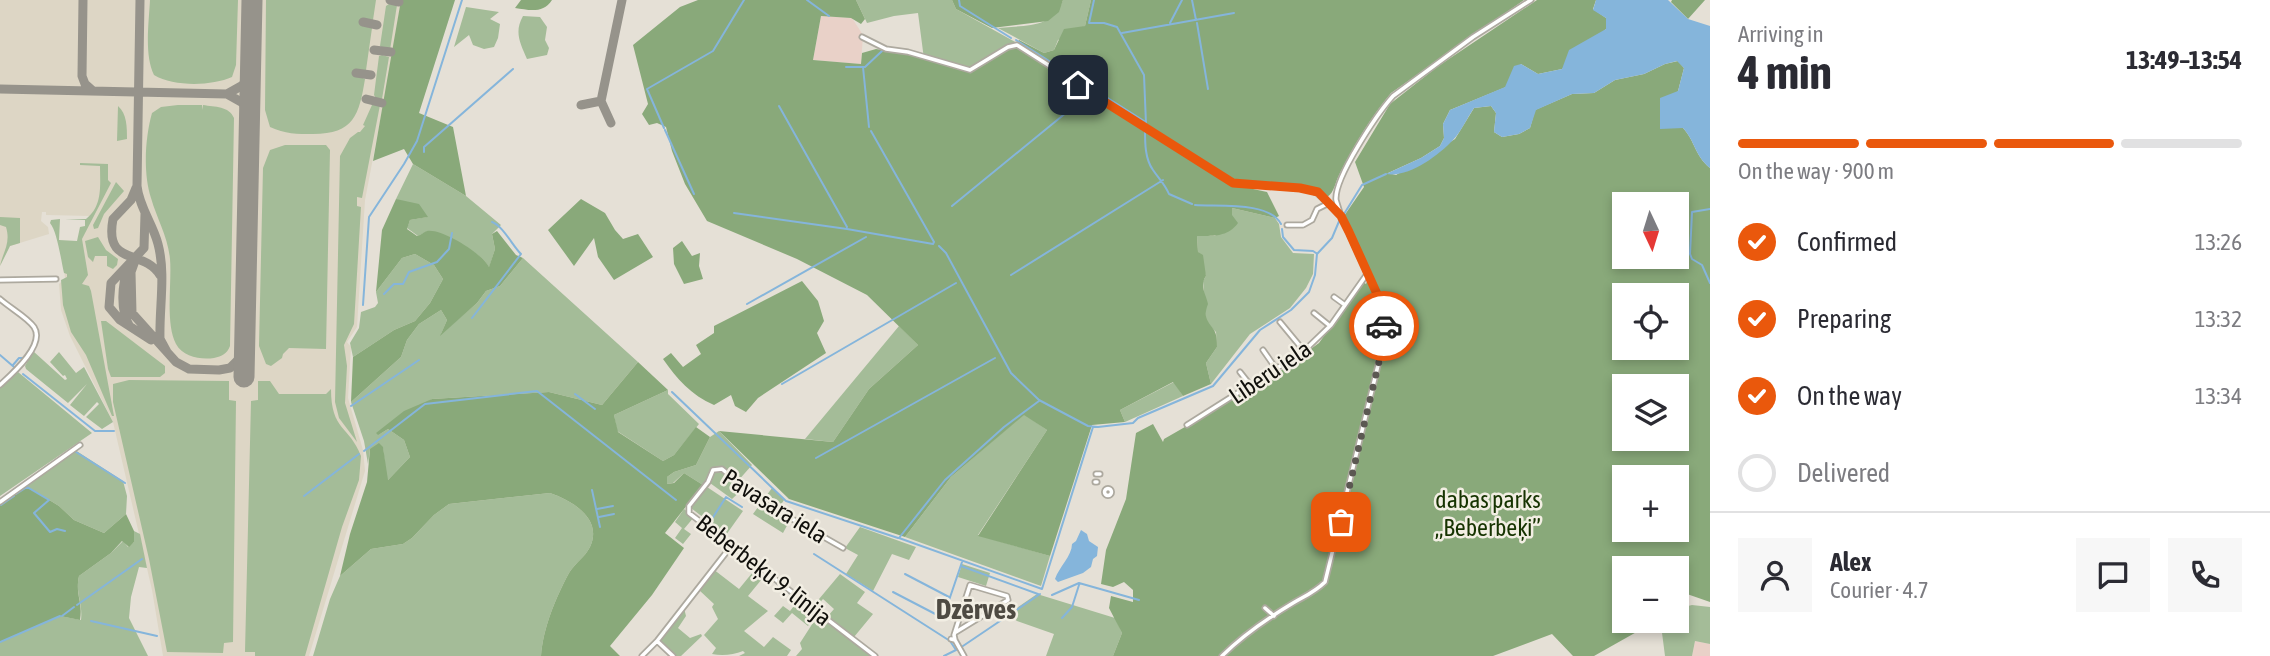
<!DOCTYPE html>
<html lang="en">
<head>
<meta charset="utf-8">
<style>
  body { margin:0; font-family:"Asap Condensed",sans-serif; background:#f7f7f7; color:#2b2b33; height:100vh; display:flex; flex-direction:column; font-size:26px; white-space:nowrap }
  * { box-sizing:border-box; margin:0 }
  p { font-size:23px; color:#7c7c81 }
  .icon { flex:none; width:38px; height:38px; fill:none; stroke:currentColor; stroke-width:2; stroke-linecap:round; stroke-linejoin:round }
  .map { position:relative; flex:1; overflow:hidden }
  .drawer { display:flex; flex-direction:column; background:#fff; width:560px }
  .drawer>* { flex:none }
  .needle { width:46px; rotate:176deg }
  .buttons { position:absolute; left:1612px; top:192px; display:grid; gap:14px }
  .buttons a { display:grid; place-items:center; width:77px; height:77px; border-radius:0px; background:#fff; box-shadow:0 4px 10px #0003; font-size:35px }
  .pin { position:absolute; display:grid; place-items:center; width:60px; height:60px; color:#fff; margin:-30px; border-radius:14px; box-shadow:0 4px 10px #0006 }
  .courier { position:absolute; display:grid; place-items:center; width:70px; height:70px; margin:-35px; border:5px solid #ea580c; border-radius:50%; background:#fff; color:#222; box-shadow:0 2px 9px #0007 }
  .headline em { font-style:normal; font-weight:700 }
  .headline div { display:flex; flex-direction:column-reverse }
  .headline { display:flex; align-items:center; justify-content:space-between; height:119px; padding:0 28px }
  h1 { font-size:46px; font-weight:700; line-height:52px }
  .bar { display:grid; grid-template-columns:repeat(4,1fr); gap:10px 7px; align-content:center; height:84px; padding:0 28px }
  .bar i { height:9px; border-radius:5px; background:#e1e1e2 }
  .bar .current { background:#ea580c }
  .bar p { grid-column:span 4 }
  .line { display:flex; align-items:center; gap:18px; padding:0 28px; border-top:2px solid #e1e1e2 }
  .line div { flex:1 }
  .round { display:grid; place-items:center; flex:none; width:74px; height:74px; border-radius:0px; background:#f7f7f7 }
  ol { padding:0 28px; list-style:none }
  li { display:flex; align-items:center; gap:21px; height:77px }
  li p { margin-inline-start:auto }
  li .icon { padding:7px; border-radius:50%; background:#ea580c; color:#fff; stroke-width:4 }
  li:last-child { color:#7c7c81 }
  li i { width:38px; height:38px; border:4px solid #e1e1e2; border-radius:50% }
  main { display:flex; flex:1; min-height:0 }
  .map>svg:first-child { display:block }
</style>
</head>
<body>
<main>
<div class="map">
<svg width="1710" height="656" viewBox="0 0 1710 656">
  <rect width="100%" height="100%" fill="#e5e0d6"/>
  <path fill="#ddd6c5" d="M0 0H401L389 74 365 200 357 327 347 342 351 347 348 398 363 450 365 471 309 656H163L152 590 113 422 70 336 61 310 59 284 65 278 64 269 91 216 46 215V212H42L41 221 48 227 49 234 10 246 0 266Z"/>
  <path fill="#e9d1c8" d="M821 16 852 18 863 35 861 64 813 60Z
    M1695 641 1710 644V656H1692Z"/>
  <path fill="#a4bc98" d="M150 0H238L236 65 232 77C212 86 174 87 154 75 144 55 149 22 150 0Z
    M266 0H376L373 20H363V26L372 28 366 70H356L355 75 365 79C359 115 354 134 313 134 297 134 285 134 270 127L265 110Z
    M856 0H952L956 9 1017 43 971 71 924 59 918 13 894 16 867 23Z
    M1063 0H1091L1085 26 1058 40 1054 50 1044 53 998 28C1025 25 1053 29 1063 0Z
    M389 4 397 5 390 50 383 49 380 46 386 6Z
    M466 7 499 12 490 19 500 24 498 38 494 47 484 49 473 45 469 35 454 47Z
    M523 16 540 17 547 27 545 40 549 48 547 55 527 59C520 43 514 32 523 16Z
    M382 55 389 57 382 99 376 98 374 95 379 56Z
    M377 104 380 105 362 198 357 197V206L361 207 354 324 344 345 347 366 345 403 357 442 339 418 335 402 340 156 350 138 358 132H360L365 126 363 125 372 105Z
    M178 105H202V110L203 105C215 107 229 106 234 118L230 346C227 354 222 356 214 358 201 360 183 357 176 344 165 323 172 283 170 259 168 237 157 219 151 198 143 173 145 138 152 113L161 107Z
    M118 106C127 114 127 127 127 139L117 141Z
    M285 145H326L330 150 326 349 289 348 283 354 282 358 271 366 266 364 259 346 263 168 270 150Z
    M80 163 108 164V180L111 183 82 239 88 275 82 284 89 286 91 291 114 416H112L86 355 71 332 63 305 61 280 67 277V274L64 273C61 260 57 231 50 223L51 220 60 219 59 240 77 241 80 227 85 226V220L65 219H86C103 206 100 185 100 166L80 165Z
    M413 164 466 196 501 225 492 234 495 249 489 268C483 251 445 239 428 231L418 236 407 228 410 220 427 217 396 199Z
    M116 182 124 191 104 214 98 228 94 229 93 225Z
    M1232 208 1275 218 1279 224 1281 237 1293 253 1314 254 1313 274 1306 288 1290 308 1250 334 1211 384 1206 363 1217 347 1216 332 1206 322 1203 281 1206 276 1198 252 1197 236H1215L1232 215Z
    M0 217 20 218V243L10 246 0 266C3 252 11 243 6 227L0 225Z
    M98 237 106 250 118 259 117 265 113 269 107 266V256H95L93 262 88 257 85 241Z
    M415 254 434 265 443 279 430 303 415 321 394 330 353 357 350 343 359 328 361 312 375 307 378 303 376 292 402 258Z
    M523 258 638 362 602 405 549 392 432 399 378 435 388 429 404 440 410 457 387 481 383 448 370 449 368 464 364 441 351 402 401 357 407 340 419 324 441 310 447 320 441 334 477 303 486 291 500 286Z
    M101 321H106L165 366V373L160 377H111L108 369Z
    M899 326 918 345 869 389 833 442 805 439Z
    M33 351 65 380 67 379 65 375 63 376 50 362 59 352 76 373 84 367 113 422 102 429 86 417 99 404 97 402 84 416 70 405 87 384 68 403 26 369 25 366Z
    M18 372 92 433 0 496V386Z
    M129 380 229 381V400L236 401 233 642 224 643 223 653 167 652 149 559 113 402V384Z
    M258 381H270L279 394H326L331 389C331 431 349 425 361 456L359 480 342 527 305 656H169H255V652H245L251 401 258 400Z
    M1174 382 1183 396 1125 422 1120 410Z
    M668 390V394L699 424 674 455 663 461 617 431 614 415Z
    M1024 414 1047 430 978 535 1050 556 1041 586 905 537 951 477Z
    M719 431 752 465 737 482 744 488 732 499 710 483 703 485 684 473 673 483 667 484V477L674 472 696 465 710 437Z
    M75 450 123 481 127 496 126 514 104 533 74 520 59 506 25 485Z
    M707 487 743 511 726 535 691 508Z
    M772 488 784 500 778 509 763 500Z
    M550 493C573 501 603 519 590 547 585 557 575 563 569 573 556 597 543 628 541 656H313L330 599 340 576 371 549 403 544 412 538 434 515 449 504Z
    M761 503 790 520 783 533 753 514Z
    M684 509 694 517 684 529 691 534 683 544 675 538 682 528 675 522Z
    M860 527 916 547 909 560 892 554 873 591 846 574 858 555 845 548Z
    M134 531 140 534 147 568 139 567 131 597 129 618 148 656H0V642L60 616 81 620C83 602 75 594 79 576L111 553 123 541 128 547 134 542Z
    M962 564 990 573 986 586 958 577Z
    M757 567 766 574 748 596 768 611 744 631 764 647 773 637 791 650 787 656H739L745 653 743 651C733 655 722 656 712 654L716 648 704 635 718 619 712 607 714 604 699 590 713 569 739 589Z
    M840 574 865 592 857 603 873 614 854 637 828 616 834 609 823 599 816 607 814 605Z
    M1037 594 1115 618 1122 633 1113 656H1046L1054 634 1017 621 1008 614Z
    M798 601 815 615 808 626 792 613 783 623 774 616 783 606 790 611Z
    M1692 605 1710 607V644L1695 641 1692 656H1665L1661 625 1666 621H1676L1677 612 1680 608Z
    M684 608 686 616 678 628 690 638 701 634 702 636 681 656H675L661 644 660 639Z
    M818 615 871 656H796L802 649 800 643Z"/>
  <path fill="#89a97a" fill-rule="evenodd" d="M401 0H455L419 113 453 127 466 196 413 164 404 149 373 161Z
    M521 0H552C543 14 529 10 515 8Z
    M698 0H856L865 19 861 24 851 18 821 16 813 60 861 64 862 53 876 49 908 54 956 69 971 71 1017 43 1019 40 1044 53 1054 50 1064 29 1085 26 1091 0H1524L1391 93C1371 117 1354 145 1340 173 1335 182 1335 192 1327 197 1306 179 1280 186 1254 183L1253 189 1267 192 1279 216 1275 218 1232 208V215L1238 223C1228 237 1213 236 1197 236L1198 252 1203 255 1206 276C1199 286 1206 294 1208 304 1203 317 1207 320 1214 330 1217 335 1217 342 1217 347L1206 363 1211 384 1183 396 1173 382 1120 410 1125 422 1092 425 1050 556 978 536 1047 430 1024 415 951 477 905 537 789 499 719 431 833 442 869 389 918 345 867 295 797 259 707 221 685 184 672 151 666 127 657 123 649 125 642 114 648 104 633 45 680 7Z
    M952 0H1063L1059 12 1048 21 992 28 956 9Z
    M1537 0H1596L1593 9 1606 18V29L1562 69 1538 74 1521 64 1506 87 1450 110 1443 124 1444 138 1440 146 1421 158 1388 173 1396 175 1455 139 1474 108 1491 106 1496 113 1494 132 1502 137 1519 134 1530 128 1535 110 1572 94 1594 93 1615 80 1644 74 1665 64 1678 61 1684 68 1678 91 1660 128H1683C1695 141 1695 156 1710 168V602L1687 594 1677 603 1676 569H1624V621H1656L1594 656H1573L1552 634 1493 656H1113L1122 633 1109 608 1111 596 1133 602V590L1124 582 1113 587 1101 584 1106 550 1126 499 1136 433 1153 424 1163 442 1164 439 1272 377 1319 343 1363 282 1366 284 1370 273 1344 216 1364 187 1355 162 1390 104 1437 67ZM1624 205H1676V257H1624ZM1624 296H1676V348H1624ZM1624 387H1676V439H1624ZM1624 478H1676V530H1624Z
    M1672 0H1705L1688 19 1671 2Z
    M396 199 419 204 428 217 410 220 407 229 417 236C421 235 424 232 427 231 442 228 484 255 489 267L495 249 492 234 497 231 516 255 523 258 500 286 486 291 477 303 440 336 447 320 441 310 419 324 407 340 401 357 351 402 353 357 394 330 415 321 430 303 443 279 434 265 415 254 402 258 376 292 382 230Z
    M581 199 605 213 615 230 623 239 638 234 653 257 614 280 598 257 594 238 574 266 548 230Z
    M682 241 692 256 700 253 699 266 703 279 684 284 674 264 673 248Z
    M802 281 818 301 824 321 817 333 826 353 758 398 746 412 735 406 731 395 714 405C691 395 677 379 663 359L671 353 683 367 701 354 696 345 714 333V326Z
    M638 362 668 390 614 415 618 432 663 461 674 455 696 427 710 437 696 465 674 472 667 477V484L674 483 684 473 703 485 665 533 684 548 652 595 610 646 620 656H541C543 628 556 597 569 573 575 563 585 557 590 547 603 519 573 501 550 493L449 504 434 515 412 538 403 544 371 549 340 576 350 534 367 482 370 449 379 443 383 447 388 480 410 457 404 440 388 429 378 435 376 433 404 411 432 399 549 392 602 405Z
    M25 485 59 506 74 520 104 533 126 514 134 531V542L129 547 122 541 111 553 79 576C75 595 83 601 80 620L60 616 0 642V503Z"/>
  <path fill="#85b5db" d="M1596 0H1668L1688 19 1710 26V168C1695 156 1695 141 1683 128L1660 129V98L1678 91 1684 68 1677 61 1665 64 1644 74 1615 80 1594 93 1572 94 1536 110 1530 128 1519 134 1502 137 1494 132 1496 113 1491 106 1474 108C1467 118 1461 132 1453 140 1438 156 1408 178 1386 174L1421 158 1440 146 1444 138 1443 124 1450 110 1505 87 1514 66 1521 64 1538 74 1562 69 1569 50 1606 29V18L1593 10Z
    M1081 530 1087 534 1089 541 1098 547 1097 556 1093 559 1091 567 1083 573 1058 582 1055 579C1059 567 1072 556 1072 544L1076 541Z"/>
  <g fill="none" stroke-linecap="round" stroke-linejoin="round">
    <path stroke="#85b5db" stroke-width="2" d="M807 0 829 16
      M959 0 960 6 1011 38
      M1094 0 1089 23H1104L1117 27 1144 75 1146 124
      M1192 0 1196 20
      M1170 23 1182 0
      M1197 23 1208 89
      M1122 33 1234 13
      M1016 40 1144 121
      M846 67H865L882 51
      M863 67 869 127
      M779 106 847 227
      M664 128 647 89 713 51 744 0
      M665 130 694 194
      M1145 130C1145 143 1145 159 1153 170 1159 179 1165 184 1169 194L1192 204
      M871 131 934 242
      M424 152V147L513 69
      M1195 205C1217 207 1269 201 1281 224
      M952 206 1089 94
      M1710 209 1692 212 1690 254 1692 259 1702 265 1710 283
      M734 213 847 229 933 244 934 242
      M1344 214 1362 185 1386 174
      M1282 229 1283 237 1294 250 1313 251 1316 253
      M939 246 946 253 1011 373 1039 400 1088 426 1098 427 1133 423 1138 418 1213 386 1260 330 1291 310 1309 292 1315 275 1317 254 1332 238 1340 219
      M1011 275 1163 180
      M384 294 394 284H403L409 272 437 262 449 249 452 233
      M747 304 866 237
      M363 305 369 217 404 164 417 141 462 0
      M472 318 521 254C512 245 503 226 492 222
      M0 355 14 367
      M13 365 19 358H23
      M23 374 95 431H114
      M782 384 956 283
      M672 392 786 501 898 538
      M575 394 595 409
      M1039 401 1004 427 945 480 899 538 1042 589 1093 427
      M351 406 419 360
      M364 451 425 404 537 391 676 500
      M76 452 125 483
      M816 458 995 358
      M592 490 600 527
      M16 494 27 487 49 500 34 513 50 532 57 529 65 531
      M304 496 359 454
      M1 505 14 496
      M597 509 613 506
      M599 517 614 514
      M710 522 726 497 742 507
      M814 554 950 641 956 650
      M961 566 1038 594
      M760 570 807 607
      M905 574 949 597
      M893 592 943 618 962 562
      M1052 595 1079 583 1139 600
      M77 605 142 559
      M810 610 813 612
      M62 616 74 607
      M1062 618 1072 607 1079 585
      M91 621 157 636
      M0 642 60 616
      M960 648 1040 594
      M944 656 958 649"/>
    <path stroke="#96938b" stroke-width="9" d="M83 0 82 76 85 84 93 91
      M140 0 137 186C139 207 153 224 158 244 166 274 159 308 160 339L167 352
      M390 0 399 2
      M363 22 377 25
      M374 50 391 52
      M356 73 371 75
      M0 89 227 94 243 103 249 120
      M227 94 243 85 250 69
      M366 99 382 103
      M581 105 601 101
      M611 123 601 101 622 0
      M136 188 131 200 113 219C104 267 143 248 160 275
      M145 214 144 248 111 283 109 307 120 320 151 340
      M136 258 131 272 132 313 176 362 189 369 219 370 230 368 241 357 245 340
      M128 268C122 284 120 310 129 325"/>
    <path stroke="#96938b" stroke-width="21" d="M244 377 252 0"/>
    <defs>
      <path id="minor" d="M862 37 886 49 908 52 970 70 1008 47 1017 45 1233 183 1307 189 1317 193 1339 214
        M1287 225H1303L1312 220 1317 209 1329 203
        M0 280 56 279
        M1334 297 1345 305
        M0 299C10 308 27 317 34 327 46 345 11 375 0 385
        M1314 313 1330 326
        M1280 322 1304 351
        M1263 350 1277 370
        M1240 372 1251 386
        M1187 425 1304 351 1331 325 1367 274
        M1096 474H1100
        M1095 482H1097
        M1104.5 492a3.5 3.5 0 1 1 7 0a3.5 3.5 0 1 1-7 0Z
        M0 502 80 445
        M843 548 759 500 722 469 713 470 708 482 689 506V513L875 656
        M1265 608 1274 616
        M951 639 955 640 964 656
        M955 640 954 635 970 585 1007 596 1008 600 956 632
        M657 641 673 656
        M642 656 657 641 732 545
        M1222 656C1243 635 1268 618 1293 603 1305 596 1315 592 1325 582L1382 349 1384 327 1382 305 1341 216 1336 200C1334 178 1377 114 1393 96L1473 37 1531 0"/>
    </defs>
    <use href="#minor" stroke="#ada99f" stroke-width="7"/>
    <use href="#minor" stroke="#fff" stroke-width="3.5"/>
  </g>
  <g fill="none" stroke-linecap="round" stroke-linejoin="round">
    <path stroke="#5b5852" stroke-width="7" stroke-dasharray="0 12.6" d="M1341 522 1382 349 1384 326"/>
    <path stroke="#ea580c" stroke-width="9" d="M1078 85 1233 183 1300 188 1318 192 1341 216 1349 232 1382 305 1384 326"/>
  </g>
  <g text-anchor="middle" dominant-baseline="central" stroke-width="5" stroke-linejoin="round" paint-order="stroke">
    <g font-size="24" fill="#100f0b" stroke="#f2eee3">
      <text transform="translate(1270 372) rotate(-34)">Liberu iela</text>
      <text transform="translate(775 506) rotate(32)">Pavasara iela</text>
      <text transform="translate(764 570) rotate(38)">Beberbeķu 9. līnija</text>
    </g>
    <g font-size="24" fill="#163301" stroke="#f2eee3">
      <text x="1488" y="499">dabas parks<tspan x="1488" dy="28">„Beberbeķi”</tspan></text>
    </g>
    <g font-size="28" font-weight="bold" fill="#4e4a42" stroke="#f2eee3">
      <text x="976" y="609">Dzērves</text>
    </g>
  </g>
</svg>
<div class="buttons">
<a><svg class="needle" viewBox="-14 -14 28 28"><path d="M0-13l5 13h-10z" fill="#e53935"/><path d="M0 13l5-13h-10z" fill="#7c7c81"/></svg></a>
<a><svg class="icon" aria-label="locate" viewBox="0 0 24 24"><circle cx="12" cy="12" r="6"/><path d="M12 2v4M12 18v4M2 12h4M18 12h4"/></svg></a>
<a><svg class="icon" aria-label="layers" viewBox="0 0 24 24"><path d="M12 4l9 5-9 5-9-5zM3 14l9 5 9-5"/></svg></a>
<a>+</a>
<a>−</a>
</div>
<div class="pin" style="left:1341px;top:522px;background:#ea580c"><svg class="icon" aria-label="bag" viewBox="0 0 24 24"><path d="M5 8h14l-1 12H6zM9 8a3 3 0 0 1 6 0"/></svg></div>
<div class="pin" style="left:1078px;top:85px;background:#1f2937"><svg class="icon" aria-label="home" viewBox="0 0 24 24"><path d="M3 11l9-7 9 7M6 9v11h12V9"/></svg></div>
<div class="courier" style="left:1384px;top:326px"><svg class="icon" aria-label="car" viewBox="0 0 24 24"><path d="M5 17H2v-5l4-1 3-4h7l3 4 3 1v5h-3M9 17h6M6 11h13"/><circle cx="7" cy="17" r="2"/><circle cx="17" cy="17" r="2"/></svg></div>
</div>
<section class="drawer">
<div class="headline"><div><h1>4 min</h1><p>Arriving in</p></div><em>13:49–13:54</em></div>
<div class="bar"><i class="current"></i><i class="current"></i><i class="current"></i><i></i><p>On the way · 900 m</p></div>
<ol>
<li><svg class="icon" aria-label="check" viewBox="0 0 24 24"><path d="M5 12l5 5 9-10"/></svg>Confirmed<p>13:26</p></li>
<li><svg class="icon" aria-label="check" viewBox="0 0 24 24"><path d="M5 12l5 5 9-10"/></svg>Preparing<p>13:32</p></li>
<li><svg class="icon" aria-label="check" viewBox="0 0 24 24"><path d="M5 12l5 5 9-10"/></svg>On the way<p>13:34</p></li>
<li><i></i>Delivered</li>
</ol>
<div class="line" style="height:126px"><a class="round"><svg class="icon" aria-label="person" viewBox="0 0 24 24"><circle cx="12" cy="8" r="4"/><path d="M4 21q1-7 8-7t8 7"/></svg></a><div><b>Alex</b><p>Courier · 4.7</p></div><a class="round"><svg class="icon" aria-label="chat" viewBox="0 0 24 24"><path d="M4 5h16v11H9l-5 4z"/></svg></a><a class="round"><svg class="icon" aria-label="phone" viewBox="0 0 24 24"><path d="M5 4h4l2 5-3 2q2 4 5 5l2-3 5 2v4C11 20 4 13 5 4z"/></svg></a></div>
</section>
</main>
</body>
</html>
